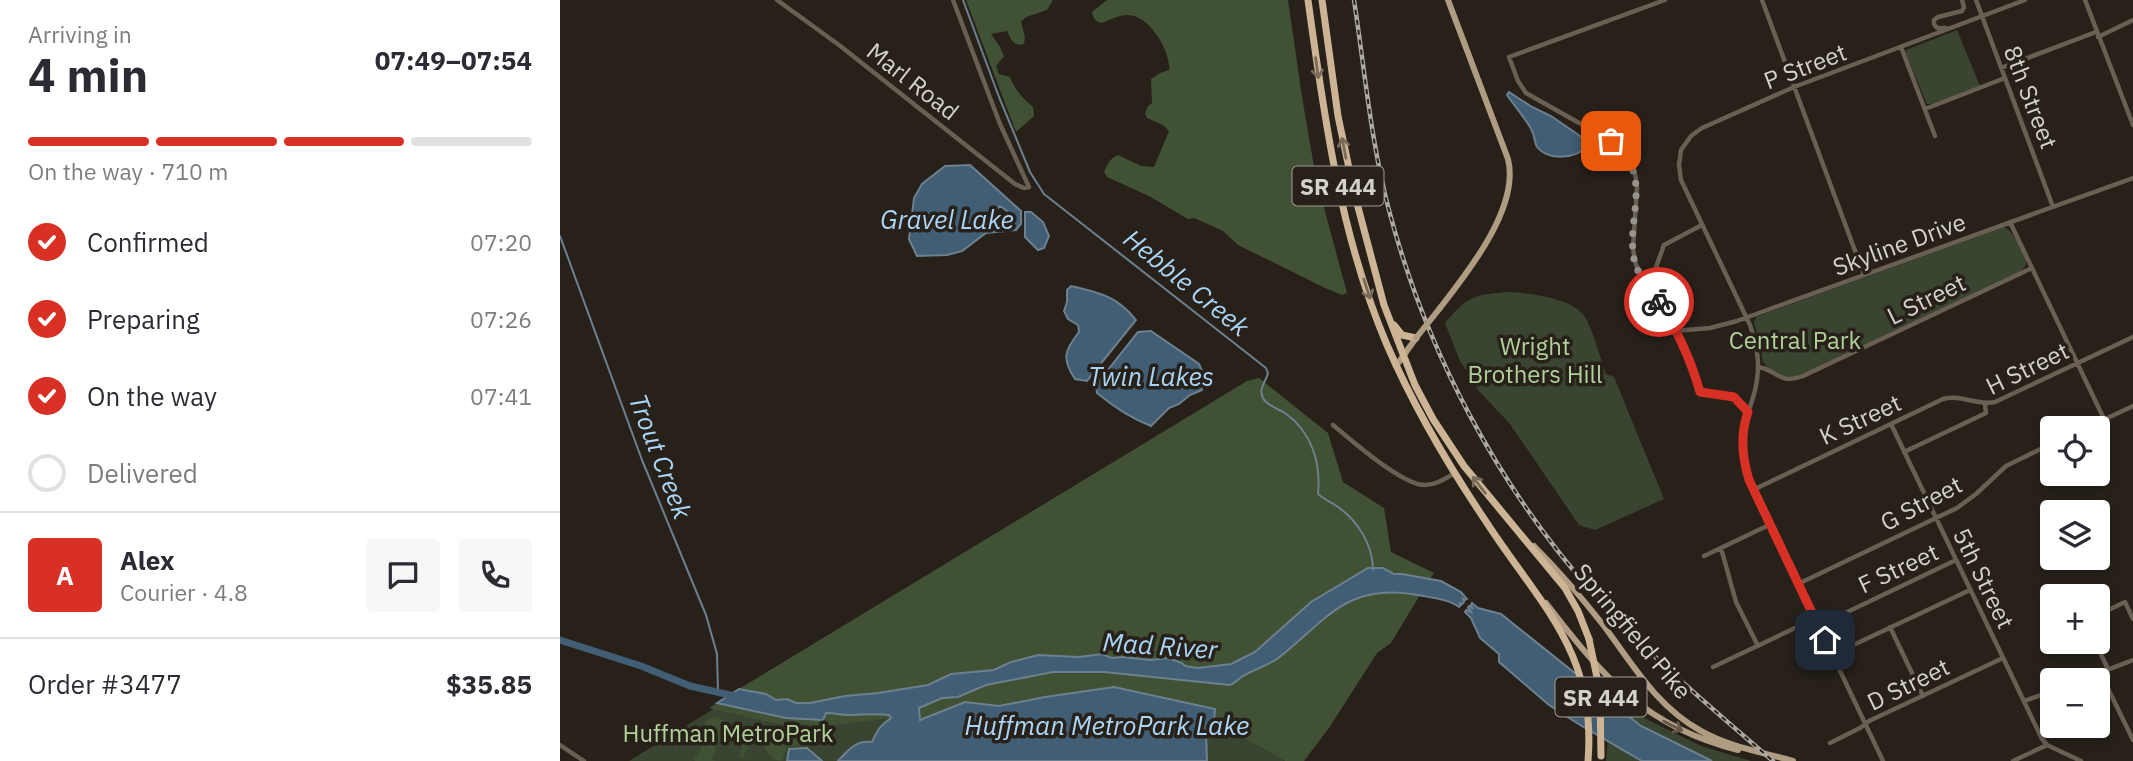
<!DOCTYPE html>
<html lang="en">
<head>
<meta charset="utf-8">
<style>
  body { margin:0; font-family:"IBM Plex Sans",sans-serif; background:#f7f7f7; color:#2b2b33; height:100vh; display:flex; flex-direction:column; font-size:26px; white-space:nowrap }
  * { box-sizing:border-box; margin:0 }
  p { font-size:23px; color:#7c7c81 }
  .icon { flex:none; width:38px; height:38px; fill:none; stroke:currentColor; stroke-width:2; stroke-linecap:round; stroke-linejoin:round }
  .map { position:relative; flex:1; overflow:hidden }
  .drawer { display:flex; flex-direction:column; background:#fff; width:560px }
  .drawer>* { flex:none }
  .controls { position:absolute; left:1480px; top:416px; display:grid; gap:14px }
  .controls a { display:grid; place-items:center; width:70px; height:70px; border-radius:7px; background:#fff; box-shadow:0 4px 10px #0003; font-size:35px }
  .pin { position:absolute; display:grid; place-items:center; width:60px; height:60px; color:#fff; margin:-30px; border-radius:14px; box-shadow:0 4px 10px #0006 }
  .courier { position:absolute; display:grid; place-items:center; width:70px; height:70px; margin:-35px; border:5px solid #d93025; border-radius:50%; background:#fff; color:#222; box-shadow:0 2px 9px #0007 }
  .head em { font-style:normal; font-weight:700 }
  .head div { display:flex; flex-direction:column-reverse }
  .head { display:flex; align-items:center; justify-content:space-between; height:119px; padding:0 28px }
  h1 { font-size:46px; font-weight:700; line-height:52px }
  .bar { display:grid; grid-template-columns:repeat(4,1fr); gap:10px 7px; align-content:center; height:84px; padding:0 28px }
  .bar i { height:9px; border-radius:5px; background:#e1e1e2 }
  .bar .on { background:#d93025 }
  .bar p { grid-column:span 4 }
  .line { display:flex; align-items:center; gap:18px; padding:0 28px; border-top:2px solid #e1e1e2 }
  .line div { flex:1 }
  .round { display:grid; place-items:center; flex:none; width:74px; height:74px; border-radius:7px; background:#f7f7f7 }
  ol { padding:0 28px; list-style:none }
  li { display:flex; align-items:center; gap:21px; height:77px }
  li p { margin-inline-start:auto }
  li .icon { padding:7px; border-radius:50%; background:#d93025; color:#fff; stroke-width:4 }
  li:last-child { color:#7c7c81 }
  li i { width:38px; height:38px; border:4px solid #e1e1e2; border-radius:50% }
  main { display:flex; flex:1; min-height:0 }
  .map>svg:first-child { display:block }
</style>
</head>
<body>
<main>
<section class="drawer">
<div class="head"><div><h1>4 min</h1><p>Arriving in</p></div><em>07:49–07:54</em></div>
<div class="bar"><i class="on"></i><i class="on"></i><i class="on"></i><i></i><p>On the way · 710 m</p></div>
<ol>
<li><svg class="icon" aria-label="check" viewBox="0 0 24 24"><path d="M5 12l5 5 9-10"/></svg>Confirmed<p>07:20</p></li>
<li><svg class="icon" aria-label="check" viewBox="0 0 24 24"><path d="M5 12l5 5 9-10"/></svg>Preparing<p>07:26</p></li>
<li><svg class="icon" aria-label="check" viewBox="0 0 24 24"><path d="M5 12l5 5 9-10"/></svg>On the way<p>07:41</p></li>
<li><i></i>Delivered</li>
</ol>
<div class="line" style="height:126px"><b class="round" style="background:#d93025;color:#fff">A</b><div><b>Alex</b><p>Courier · 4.8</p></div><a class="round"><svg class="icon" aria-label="chat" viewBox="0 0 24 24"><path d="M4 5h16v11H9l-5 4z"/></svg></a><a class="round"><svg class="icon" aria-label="phone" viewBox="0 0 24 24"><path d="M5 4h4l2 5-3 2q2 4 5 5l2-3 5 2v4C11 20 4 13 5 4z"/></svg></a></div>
<div class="line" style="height:91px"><div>Order #3477</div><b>$35.85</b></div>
</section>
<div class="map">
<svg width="1573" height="761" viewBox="0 0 1573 761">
  <rect width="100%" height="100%" fill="#27211a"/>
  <path fill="#394531" d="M1397 30 1420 86 1372 104H1367L1346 54V50Z
    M1444 227C1452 230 1465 252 1466 261 1467 266 1464 267 1461 271L1238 376H1223L1208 368 1203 362 1200 344 1194 323 1196 317Z
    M948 292C969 293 1013 298 1025 317 1034 333 1040 357 1046 374L1054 377 1104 499 1035 530 1019 525 950 424 918 390 900 361 885 323C908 296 913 295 948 292Z
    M1046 689 1088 720 1141 746 1191 761H1046L1048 738Z
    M163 703 331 718C320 726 318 729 312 742L293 745 278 761H262L247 748 229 749 227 761H69Z
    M654 722 725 761H647L646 732Z"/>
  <path fill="#405134" d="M406 0H493L487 10 466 17 461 22 465 37 464 44C453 47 451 39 447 31L431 34 440 47 444 56 436 66 439 74 450 77C455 90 463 99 473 107L474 116 456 132Z
    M547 0H728L742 97 756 178 787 293 782 295 765 288 678 245 663 231 634 218 628 219 589 196 547 177 544 172C547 165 550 158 558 155L581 166 594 167 609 131 603 125 587 118 585 113 588 106 592 103 591 79 600 73 609 70C611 51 589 15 568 15 560 14 548 21 541 23 535 21 533 18 532 12Z
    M699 378 768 433 783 482 824 508 831 552 874 573 870 579C854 575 837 576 823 568L751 602 704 645 687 657 662 666 638 668 625 666 622 663 608 658 590 660 563 657 552 659 536 654 519 657 478 655 451 662 434 670 391 674 368 685 318 693 285 696 250 703H236L227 699 216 700 206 694 179 689 687 381Z
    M837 591 860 595 831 643 817 653 769 728 744 761H725L654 722 655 709 485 697 439 706 405 702 360 721 359 708 382 698 398 697 426 685 493 672H544L602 676 662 685 678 681 680 678 716 659 773 611 790 600 808 594Z
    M157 703 201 712 277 713 285 715 312 713 329 715 331 718 273 725 217 724 149 708Z
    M153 717 171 722 168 730 163 729 152 759 155 761H135L133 755 138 756 148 726 145 724V722Z
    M237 727 239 746 227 747 222 761C211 761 207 752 202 744L192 743 185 752 184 759 179 757 185 737 181 735 184 728C201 734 218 730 237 727Z"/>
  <path fill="#415e75" stroke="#6d808f" stroke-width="2" fill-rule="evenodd" d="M949 92 972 107 991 116 1026 140 1027 146C1017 159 988 161 977 147 974 142 975 136 972 131 969 123 953 104 947 95Z
    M410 165 461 211V224L456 230 426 233 402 251 387 255 357 256 349 239 354 198 362 184 385 166ZM440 206 447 211V218L436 223 430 222V216Z
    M465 212H471L483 222 489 236 484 248 478 250 465 237Z
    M511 286C540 293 557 296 576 320L527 381 515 379C501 358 505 350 519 332L518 325 508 319 504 311 507 302V290Z
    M591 331 639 364 643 373 642 390 630 395 619 404 609 408 591 426C570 418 554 407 537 393L536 385 578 332Z
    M808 568H823L834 574H842L881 581 901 592 907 599 905 600 903 599 904 602 902 604 899 603 901 605 899 607C888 599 872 598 858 595 786 582 767 620 717 659 706 666 694 670 683 676 678 679 676 683 670 685L544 672H493L426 685 398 697 382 698 359 708 360 720 405 702 439 706 485 697 554 687 655 709 654 722 646 732 647 761H278C288 750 296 740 312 742 318 729 320 726 331 718L329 715C315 713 303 715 289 715 281 715 274 713 266 713L263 720 226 718 157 703 179 689 206 694 216 700 227 699 236 703H250L285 696 318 693 368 685 391 674 434 670 451 662 478 655 519 657 542 654 552 658 563 657 590 660 608 658 622 663 625 666 638 668 671 664 695 652 751 602Z
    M912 603 918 608 941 614 1081 726 1152 761H1082L1020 725 989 705 939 662V654L920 638 911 618 905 612 906 610 911 612 908 608 909 606 913 609 911 605Z
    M247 748 262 761H227L229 749Z"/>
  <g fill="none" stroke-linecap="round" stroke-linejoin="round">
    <path stroke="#6d808f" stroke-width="2" d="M403 0 439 97 470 172 484 194 498 205 706 368 708 373C706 382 698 388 703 398 706 405 718 409 725 413 752 432 761 463 758 494 765 500 771 502 778 507 798 521 813 545 813 570
      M0 236 82 460 146 615 157 654 158 692"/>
    <path stroke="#415e75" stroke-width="7" d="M0 640 81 666 130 686 179 697"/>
    <path stroke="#695f53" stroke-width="4.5" d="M217 0 279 45 455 184 464 188 469 187
      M393 0 440 124 469 187
      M1105 0 949 57 958 81 966 93 1051 141 1068 159 1075 173 1077 187 1073 249 1076 265 1111 320 1131 362 1140 392 1174 397 1188 412
      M1202 0 1304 275
      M1416 0 1493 207
      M1525 0 1573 125
      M1386 28H1377L1374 24V20L1378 17 1402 11 1404 7 1402 0
      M1538 37 1573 20
      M1341 47 1375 136
      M1441 68 1536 32
      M1365 109 1445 78
      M1450 222 1544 419
      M1089 287 1104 245 1142 225
      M1114 331 1150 328 1177 321 1573 178
      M1198 367C1218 370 1218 385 1243 376L1472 268
      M1331 424 1482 739 1487 745 1521 761
      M773 425C791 440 843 486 865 485 876 485 886 478 895 473
      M1524 429 1573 406
      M1344 452 1426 413 1425 404
      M1193 490 1383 399C1402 394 1416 406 1435 402L1573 337
      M1161 548 1176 602 1198 646
      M1144 556 1209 525
      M1238 584 1397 508 1416 494 1446 466 1493 443
      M1538 615 1565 602 1573 619
      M1258 626 1396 560
      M1330 627 1363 696
      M1535 642 1548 669
      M1272 655 1410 590
      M1153 667 1254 619
      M1540 672 1573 740
      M1518 681 1573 660
      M1464 701 1493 691
      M1270 743 1300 728 1309 721 1443 658
      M0 745 24 761
      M1323 761 1189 480C1182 459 1180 437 1187 416 1191 403 1196 392 1197 379 1200 360 1196 343 1190 325L1121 180 1119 165 1121 150 1131 136 1142 128 1234 87 1465 0
      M1453 761 1487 745"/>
    <path stroke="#b09c82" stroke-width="6" d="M880 308C908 272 960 207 948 159L888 0
      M836 366 856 338
      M974 546C999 571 1022 598 1044 626 1073 665 1097 707 1141 731 1169 747 1202 752 1233 761
      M986 603C1042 676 1085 727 1178 750"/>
    <path stroke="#ccb495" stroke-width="7" d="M748 0C764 116 780 235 827 345 853 405 888 465 925 520 979 604 1037 651 1028 761
      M762 0 778 116 794 192 824 305 855 385 873 419 904 466 1005 588 1018 611 1029 639
      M834 325 842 335 856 338"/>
    <defs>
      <path id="rail" d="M794 0C805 72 811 144 830 214 867 352 937 484 1031 591 1086 653 1150 707 1213 761"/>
    </defs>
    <use href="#rail" stroke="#ada9a3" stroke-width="4.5"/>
    <use href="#rail" stroke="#27211a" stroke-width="2" stroke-dasharray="5" stroke-linecap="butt"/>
    <path stroke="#b09c82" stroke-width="6" d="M856 338 880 308"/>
    <path stroke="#ccb495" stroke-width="7" d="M1029 639 1040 692 1041 756"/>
  </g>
  <defs><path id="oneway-shaft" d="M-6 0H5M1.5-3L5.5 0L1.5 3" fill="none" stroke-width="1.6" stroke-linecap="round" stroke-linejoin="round" transform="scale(1.75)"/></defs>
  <g stroke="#7a6a58">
    <use href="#oneway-shaft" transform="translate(757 68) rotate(82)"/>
    <use href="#oneway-shaft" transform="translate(784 148) rotate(-101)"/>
    <use href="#oneway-shaft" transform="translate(807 289) rotate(72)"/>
    <use href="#oneway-shaft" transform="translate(919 485) rotate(-128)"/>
  </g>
  <use stroke="#655849" href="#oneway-shaft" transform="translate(1113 726) rotate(27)"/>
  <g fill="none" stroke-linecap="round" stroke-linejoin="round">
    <path stroke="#97938d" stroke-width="7" stroke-dasharray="0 12.6" d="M1051 141C1095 175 1066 216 1074 259 1077 275 1090 289 1099 302"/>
    <path stroke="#d93025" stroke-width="9" d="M1099 302C1117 330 1131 360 1140 392L1174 397 1188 412C1180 434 1182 457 1189 480L1265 640"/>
  </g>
  <g text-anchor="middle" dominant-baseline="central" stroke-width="7" stroke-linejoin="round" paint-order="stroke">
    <g fill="#27211a" stroke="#a09c96" stroke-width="2">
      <rect x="732.5" y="166.5" width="91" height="39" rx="5"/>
      <rect x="995.5" y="677.5" width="91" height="39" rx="5"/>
    </g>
    <g font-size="23" font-weight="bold" fill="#d4d0cb">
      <text x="778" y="186">SR 444</text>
      <text x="1041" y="697">SR 444</text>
    </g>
    <g font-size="24" fill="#d4d0cb" stroke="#27211a">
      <text transform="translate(1245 66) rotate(-21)">P Street</text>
      <text transform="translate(353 81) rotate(38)">Marl Road</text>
      <text transform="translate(1471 97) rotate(69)">8th Street</text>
      <text transform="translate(1339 244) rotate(-20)">Skyline Drive</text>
      <text transform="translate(1366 299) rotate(-26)">L Street</text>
      <text transform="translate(1467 368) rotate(-26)">H Street</text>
      <text transform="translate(1300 419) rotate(-25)">K Street</text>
      <text transform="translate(1361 503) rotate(-28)">G Street</text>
      <text transform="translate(1338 568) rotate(-25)">F Street</text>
      <text transform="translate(1424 578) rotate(64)">5th Street</text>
      <text transform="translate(1073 631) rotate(50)">Springfield Pike</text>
      <text transform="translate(1348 684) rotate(-26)">D Street</text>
    </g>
    <g font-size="24" fill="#b1d09a" stroke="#27211a">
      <text x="1235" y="340">Central Park</text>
      <text x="975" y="346">Wright<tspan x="975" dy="28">Brothers Hill</tspan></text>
      <text x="168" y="733">Huffman MetroPark</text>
    </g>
    <g font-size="26" font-style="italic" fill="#aad5f6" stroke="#27211a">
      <text x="387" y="219">Gravel Lake</text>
      <text transform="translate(627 282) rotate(39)">Hebble Creek</text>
      <text x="591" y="376">Twin Lakes</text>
      <text transform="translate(101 456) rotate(69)">Trout Creek</text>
      <text transform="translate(600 645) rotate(4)">Mad River</text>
      <text x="547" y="725">Huffman MetroPark Lake</text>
    </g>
  </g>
</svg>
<div class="controls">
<a><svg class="icon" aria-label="locate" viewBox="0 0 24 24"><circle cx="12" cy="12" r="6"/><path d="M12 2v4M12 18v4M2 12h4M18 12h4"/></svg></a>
<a><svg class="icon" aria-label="layers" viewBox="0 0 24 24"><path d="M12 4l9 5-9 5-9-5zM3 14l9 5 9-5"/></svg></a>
<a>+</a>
<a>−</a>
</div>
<div class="pin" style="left:1051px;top:141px;background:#ea580c"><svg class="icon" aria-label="bag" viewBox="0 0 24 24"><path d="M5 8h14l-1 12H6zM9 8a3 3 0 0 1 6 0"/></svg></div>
<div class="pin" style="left:1265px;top:640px;background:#1f2937"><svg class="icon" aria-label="home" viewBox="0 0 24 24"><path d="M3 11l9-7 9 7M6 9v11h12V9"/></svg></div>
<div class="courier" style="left:1099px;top:302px"><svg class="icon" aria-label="bike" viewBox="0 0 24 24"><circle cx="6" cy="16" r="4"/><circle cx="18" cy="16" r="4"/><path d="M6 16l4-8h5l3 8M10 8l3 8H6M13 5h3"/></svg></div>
</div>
</main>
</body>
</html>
